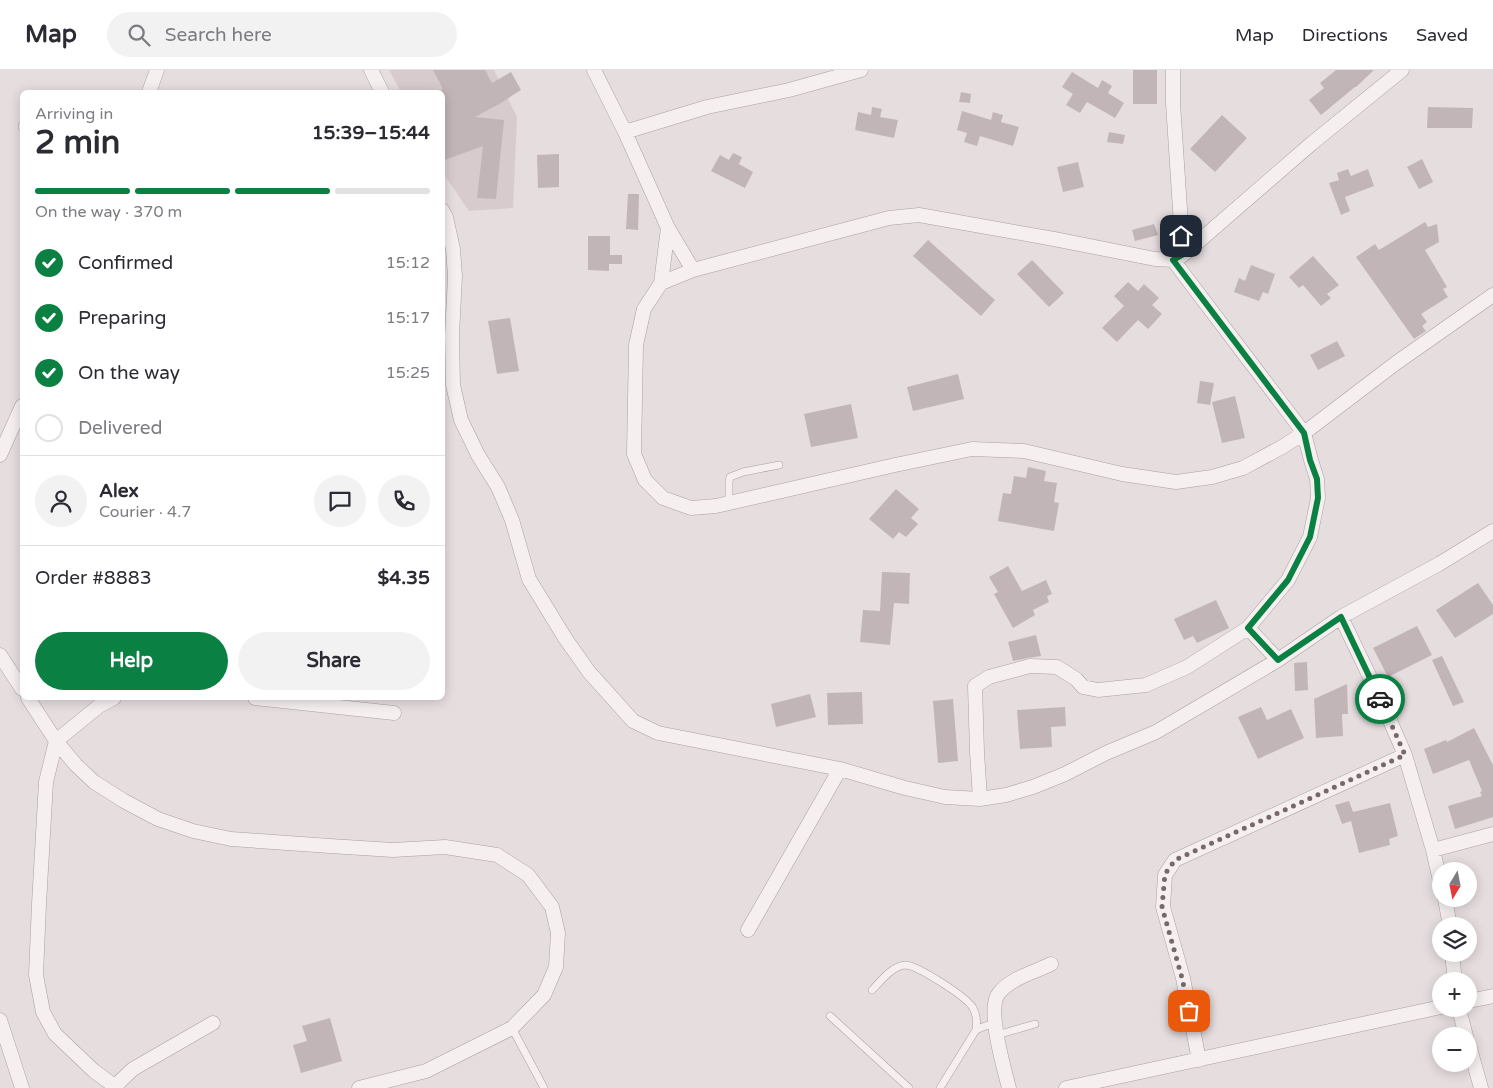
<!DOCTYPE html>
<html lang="en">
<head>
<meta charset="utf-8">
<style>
  body { margin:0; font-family:"Varela Round",sans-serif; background:#f2f2f3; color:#2b2b33; height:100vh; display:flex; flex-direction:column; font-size:19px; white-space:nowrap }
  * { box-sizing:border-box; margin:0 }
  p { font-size:16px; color:#7c7c81 }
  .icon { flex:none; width:28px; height:28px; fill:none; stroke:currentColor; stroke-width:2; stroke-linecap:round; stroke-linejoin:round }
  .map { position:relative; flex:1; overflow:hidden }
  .details { position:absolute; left:20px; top:20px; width:425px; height:610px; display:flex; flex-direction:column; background:#fff; border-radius:8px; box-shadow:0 2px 12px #0003 }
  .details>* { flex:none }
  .needle { width:32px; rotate:190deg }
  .controls { position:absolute; left:1432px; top:792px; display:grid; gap:10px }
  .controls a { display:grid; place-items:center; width:45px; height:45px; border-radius:50%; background:#fff; box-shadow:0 2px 12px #0003; font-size:25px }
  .pin { position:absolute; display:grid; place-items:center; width:42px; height:42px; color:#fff; margin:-21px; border-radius:10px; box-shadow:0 2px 8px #0006 }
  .courier { position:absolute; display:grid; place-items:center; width:50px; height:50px; margin:-25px; border:4px solid #0b8043; border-radius:50%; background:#fff; color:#222; box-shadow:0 1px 6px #0007 }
  .summary em { font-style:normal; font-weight:700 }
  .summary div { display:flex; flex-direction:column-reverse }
  .summary { display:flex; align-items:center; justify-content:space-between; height:85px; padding:0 15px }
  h1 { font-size:32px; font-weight:700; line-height:38px }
  .bar { display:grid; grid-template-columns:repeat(4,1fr); gap:8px 5px; align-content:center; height:60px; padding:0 15px }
  .bar i { height:6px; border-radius:4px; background:#e1e1e2 }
  .bar .active { background:#0b8043 }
  .bar p { grid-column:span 4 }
  .line { display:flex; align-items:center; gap:12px; padding:0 15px; border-top:1px solid #e1e1e2 }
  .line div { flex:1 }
  .round { display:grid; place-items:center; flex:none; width:52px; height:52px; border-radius:26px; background:#f2f2f3 }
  ol { padding:0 15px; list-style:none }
  li { display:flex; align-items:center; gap:15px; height:55px }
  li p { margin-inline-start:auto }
  li .icon { padding:5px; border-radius:50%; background:#0b8043; color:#fff; stroke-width:4 }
  li:last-child { color:#7c7c81 }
  li i { width:28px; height:28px; border:2px solid #e1e1e2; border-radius:50% }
  .action { display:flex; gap:10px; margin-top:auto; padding:10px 15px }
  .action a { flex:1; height:58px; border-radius:30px; background:#0b8043; color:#fff; font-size:20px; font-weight:700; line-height:58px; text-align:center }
  .action a+a { background:#f2f2f3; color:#2b2b33 }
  header { display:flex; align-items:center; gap:30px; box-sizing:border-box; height:70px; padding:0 25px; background:#fff; border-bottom:1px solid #e1e1e2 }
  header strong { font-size:24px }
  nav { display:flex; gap:28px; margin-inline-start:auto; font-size:18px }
  .search { width:350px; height:45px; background:#f2f2f3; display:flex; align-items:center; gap:12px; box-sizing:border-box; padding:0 18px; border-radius:28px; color:#7c7c81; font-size:19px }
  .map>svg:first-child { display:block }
</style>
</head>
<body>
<header>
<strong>Map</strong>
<div class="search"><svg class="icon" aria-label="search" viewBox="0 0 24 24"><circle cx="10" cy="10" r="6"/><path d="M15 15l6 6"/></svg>Search here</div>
<nav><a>Map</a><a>Directions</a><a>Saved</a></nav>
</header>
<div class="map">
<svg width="1493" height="1018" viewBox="0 0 1493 1018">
  <rect width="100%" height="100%" fill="#e6dddf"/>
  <path fill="#d8cbce" d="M389 0H494L517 47 513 138 469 141 443 103 442 22H401Z"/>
  <path fill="#c2b5b8" d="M433 0H485L492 13 511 2 521 20 499 34 475 47 504 50 496 129 477 128 483 76 442 91V17Z
    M1133 0H1157V34H1133Z
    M1336 0H1374L1356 17H1355L1321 45 1309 30 1324 18 1320 13Z
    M1072 2 1098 18 1102 10 1112 16 1108 23 1124 33 1115 48 1087 32 1080 43 1066 35 1073 24 1062 17Z
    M961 22 971 24 970 33 959 32Z
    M872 37 882 39 880 47 898 50 894 68 855 60 858 42 871 45Z
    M1428 37 1473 38 1472 58H1427Z
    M962 41 991 50 993 42 1003 45 1001 52 1019 57 1013 76 980 66 977 76 964 72 967 63 957 60Z
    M1222 45 1247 68 1215 102 1190 79Z
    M1109 62 1125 65 1123 74 1107 72Z
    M733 83 742 87 739 94 753 102 745 118 711 101 720 85 729 90Z
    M559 84V117L538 118 537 85Z
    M1422 89 1433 112 1419 119 1407 97Z
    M1078 92 1084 117 1063 122 1057 97Z
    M1348 99 1351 106 1368 99 1374 116 1345 127 1350 141 1341 145 1329 113 1339 110 1337 103Z
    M628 124H639L638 160 626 159Z
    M1425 152 1428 157 1437 154 1439 172 1425 180 1447 217 1443 219 1448 227 1421 244 1427 252 1422 256 1426 261 1414 269 1356 187 1375 174 1379 180Z
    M1154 154 1158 165 1135 171 1132 160Z
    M588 166H610V185H622V194H609V201L588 200Z
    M928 170 995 230 981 246 913 186Z
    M1313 186 1339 215 1327 224 1331 228 1321 236 1303 215 1299 218 1289 207Z
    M1032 190 1064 223 1049 237 1017 204Z
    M1251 195 1275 204 1268 224 1263 222 1259 231 1234 222 1239 208 1245 211Z
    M1128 212 1138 221 1144 214 1159 228 1152 235 1162 244 1148 259 1138 250 1117 272 1102 258 1124 236 1114 226Z
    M510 248 519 301 497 304 488 251Z
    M1337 271 1345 286 1318 300 1310 285Z
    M958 304 964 329 913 341 907 317Z
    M1200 311 1214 313 1210 335 1197 333Z
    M1235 326 1245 368 1222 373 1212 332Z
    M851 334 858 368 811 377 804 344Z
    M1028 397 1046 401 1044 411 1057 413 1054 432 1059 433 1054 461 998 451 1003 423 1011 424 1014 406 1026 408Z
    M896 419 919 439 911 448 918 454 906 467 899 462 893 469 869 449Z
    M1008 496 1022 521 1046 510 1052 524 1047 526 1049 532 1033 540 1035 545 1013 558 994 524 998 522 989 507Z
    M882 502 910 503 909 534 894 533 890 575 860 572 863 540 880 541Z
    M1478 513 1493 535V544L1455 568 1436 540Z
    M1216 530 1229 558 1197 573 1193 566 1184 570 1174 549Z
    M1417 556 1432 585 1388 607 1373 578Z
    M1036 565 1041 586 1028 588 1013 591 1008 572Z
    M1442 586 1464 632 1453 636 1432 590Z
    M1307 592 1308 620 1295 621 1294 593Z
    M1347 614 1348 644H1342L1343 666 1316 668 1314 629Z
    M862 622 863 654 828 655 827 623Z
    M810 624 816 647 776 657 771 634Z
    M953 629 958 691 938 693 933 631Z
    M1065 637 1066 656 1051 657 1052 677 1020 679 1017 640Z
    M1261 637 1267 650 1291 639 1304 668 1258 689 1238 647Z
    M1474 658 1493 695V747L1455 759 1448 736 1482 726 1480 722 1482 721 1469 690 1433 704 1424 679 1446 670 1447 672Z
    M1349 731 1353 742 1390 733 1398 766 1389 769 1390 775 1359 783 1351 751 1342 754 1335 735Z
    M330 948 342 991 301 1003 293 975 307 971 302 956Z"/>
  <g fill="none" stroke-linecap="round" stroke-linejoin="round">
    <defs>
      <path id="lane" d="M22 56V57
        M729 433V412L730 407 743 402 779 395
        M872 920C881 911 892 896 905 895 917 895 967 927 973 938 977 945 977 953 976 960
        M830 946 909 1018
        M512 958 544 1018
        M997 965 1035 954
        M940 1018 976 960 985 956 995 954"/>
      <path id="street" d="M371 0 382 22
        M594 0 625 62 668 158 693 200
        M1173 0V33L1183 185
        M149 22 157 0
        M625 62 707 37 789 20 861 0
        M442 140 446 147 453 179 455 206 452 266 453 315 461 350 478 385 498 417 512 450 529 509 565 568 589 602 633 651 658 663 840 699 905 718 945 727 980 729 1006 725 1033 717 1065 704 1106 683 1156 662 1278 590 1341 547 1439 494 1493 461
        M668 158 661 213 644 239 636 275 634 384 645 410 663 428 691 438 716 436 895 395 972 379 1024 381 1122 404 1176 412 1212 407 1243 398 1282 377 1304 363 1396 293 1493 225
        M661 213 693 200 889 148 919 145 1054 169 1155 189 1173 190 1183 185 1311 74 1402 0
        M0 385 22 336
        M1341 547 1381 630 1405 685 1433 780 1441 815
        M1248 558 1278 590
        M0 585 22 619
        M28 628 56 671 76 695 94 712 124 731 158 749 193 761 231 769 330 776 393 780 445 777 497 785 528 805 552 837 558 863 556 897 544 925 512 958 426 1001 359 1018
        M114 628 99 636 56 671 46 712 39 834 36 905 43 942 55 964 94 1001 117 1018
        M255 628 394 643
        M980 729 977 682 975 616 989 607 1030 596 1057 597 1076 609 1083 617 1098 620 1146 615 1187 597 1248 558 1288 510 1310 467 1318 428 1317 409 1311 390 1304 363 1173 190
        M1433 780 1493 764
        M1445 829 1450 856
        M748 860 840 699
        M1452 884 1455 911
        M1469 931 1493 926
        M1459 939 1466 966
        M0 950 22 1018
        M1469 975 1481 1018
        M1199 990 1183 908 1163 837 1165 805 1175 790 1405 685
        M115 1016 133 999 213 953
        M1009 1018C1004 998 986 938 999 923 1011 908 1035 902 1051 894
        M1066 1018 1441 937"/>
    </defs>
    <use href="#lane" stroke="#ac9fa2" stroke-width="8"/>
    <use href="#street" stroke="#ac9fa2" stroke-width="15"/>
    <use href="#lane" stroke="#f5eff0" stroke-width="7"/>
    <use href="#street" stroke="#f5eff0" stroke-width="14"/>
  </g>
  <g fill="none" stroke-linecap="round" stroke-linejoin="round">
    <path stroke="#78676b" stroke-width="5" stroke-dasharray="0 9" d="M1189 941 1182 908 1162 837 1165 804 1175 790 1405 685 1380 629"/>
    <path stroke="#0b8043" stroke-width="6" d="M1181 166 1182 185 1173 190 1304 363 1310 390 1317 409 1318 428 1310 467 1288 510 1248 558 1278 590 1341 547 1380 629"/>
  </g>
</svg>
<div class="controls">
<a><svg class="needle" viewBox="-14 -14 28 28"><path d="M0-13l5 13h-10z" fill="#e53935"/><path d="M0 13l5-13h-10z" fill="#7c7c81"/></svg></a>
<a><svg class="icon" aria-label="layers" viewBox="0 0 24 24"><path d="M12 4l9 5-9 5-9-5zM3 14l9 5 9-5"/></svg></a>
<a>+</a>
<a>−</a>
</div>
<div class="pin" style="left:1189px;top:941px;background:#ea580c"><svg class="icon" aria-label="bag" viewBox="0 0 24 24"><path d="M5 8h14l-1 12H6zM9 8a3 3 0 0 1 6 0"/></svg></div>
<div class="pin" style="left:1181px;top:166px;background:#1f2937"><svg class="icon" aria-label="home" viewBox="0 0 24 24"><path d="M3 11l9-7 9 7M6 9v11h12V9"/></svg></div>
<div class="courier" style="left:1380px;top:629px"><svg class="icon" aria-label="car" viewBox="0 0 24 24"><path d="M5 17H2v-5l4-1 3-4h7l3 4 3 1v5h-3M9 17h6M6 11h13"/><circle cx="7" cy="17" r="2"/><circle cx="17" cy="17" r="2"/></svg></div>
<section class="details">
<div class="summary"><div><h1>2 min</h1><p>Arriving in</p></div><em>15:39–15:44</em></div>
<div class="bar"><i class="active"></i><i class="active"></i><i class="active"></i><i></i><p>On the way · 370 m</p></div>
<ol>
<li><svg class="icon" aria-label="check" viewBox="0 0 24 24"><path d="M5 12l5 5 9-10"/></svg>Confirmed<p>15:12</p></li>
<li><svg class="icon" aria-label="check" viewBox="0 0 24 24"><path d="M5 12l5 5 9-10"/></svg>Preparing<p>15:17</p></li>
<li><svg class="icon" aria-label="check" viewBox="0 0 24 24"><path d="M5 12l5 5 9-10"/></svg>On the way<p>15:25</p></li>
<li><i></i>Delivered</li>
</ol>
<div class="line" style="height:90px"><a class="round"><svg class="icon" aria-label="person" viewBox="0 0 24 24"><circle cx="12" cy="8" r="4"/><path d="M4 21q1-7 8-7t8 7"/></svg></a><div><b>Alex</b><p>Courier · 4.7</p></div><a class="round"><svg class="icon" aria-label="chat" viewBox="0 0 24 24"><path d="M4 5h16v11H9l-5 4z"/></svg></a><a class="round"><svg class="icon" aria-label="phone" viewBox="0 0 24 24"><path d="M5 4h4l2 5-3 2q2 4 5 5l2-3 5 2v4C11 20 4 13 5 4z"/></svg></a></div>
<div class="line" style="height:65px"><div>Order #8883</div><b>$4.35</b></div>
<div class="action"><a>Help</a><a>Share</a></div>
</section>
</div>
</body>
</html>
